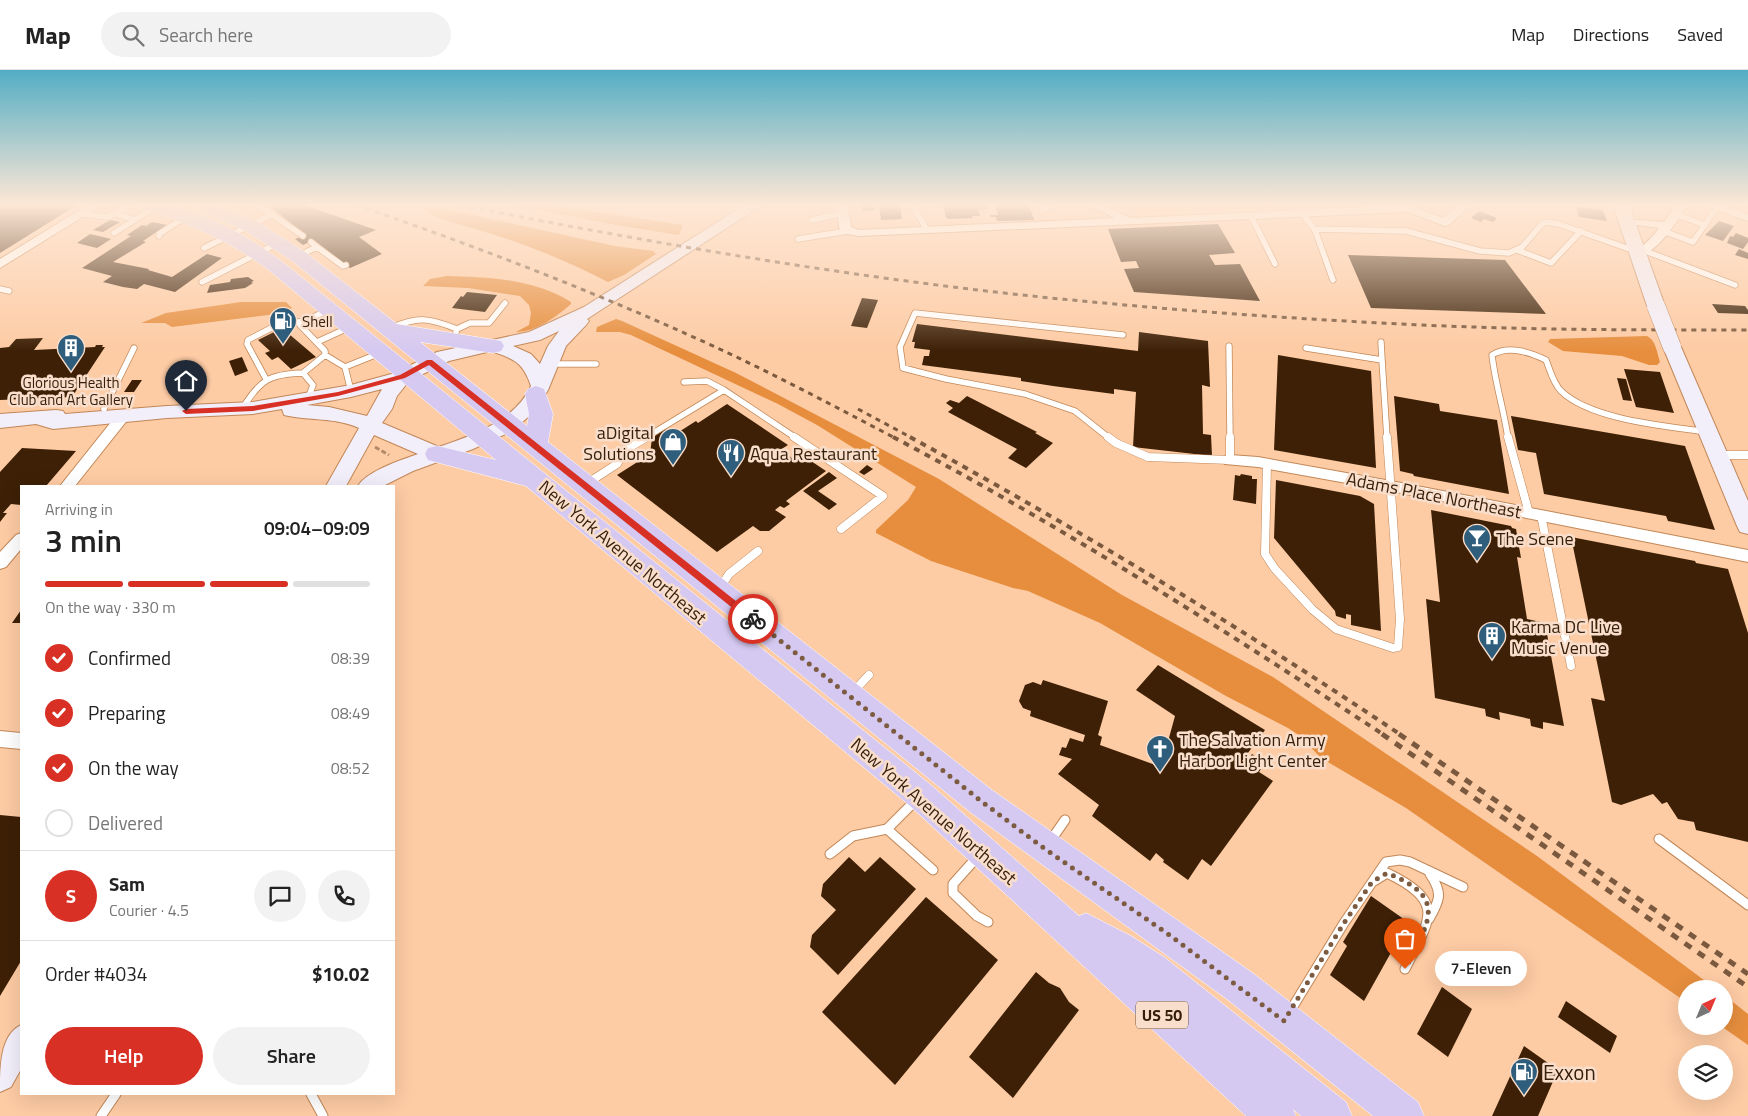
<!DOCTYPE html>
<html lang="en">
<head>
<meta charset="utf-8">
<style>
  body { margin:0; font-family:"Titillium Web",sans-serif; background:#f2f2f2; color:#222; height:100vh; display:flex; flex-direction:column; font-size:19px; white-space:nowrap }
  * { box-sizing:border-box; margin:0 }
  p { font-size:16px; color:#767676 }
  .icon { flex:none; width:28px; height:28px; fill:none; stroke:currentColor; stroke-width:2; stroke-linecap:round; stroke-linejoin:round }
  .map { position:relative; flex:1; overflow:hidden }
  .details { position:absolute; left:20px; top:415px; width:375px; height:610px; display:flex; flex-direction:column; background:#fff; border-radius:0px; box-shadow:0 5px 20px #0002 }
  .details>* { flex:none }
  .needle { width:32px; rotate:44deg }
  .fabs { position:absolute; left:1678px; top:910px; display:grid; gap:10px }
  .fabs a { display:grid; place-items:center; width:55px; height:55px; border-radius:50%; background:#fff; box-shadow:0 5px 20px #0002; font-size:25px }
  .pin { position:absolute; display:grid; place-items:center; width:42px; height:42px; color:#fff; margin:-51px -21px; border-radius:50% 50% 50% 0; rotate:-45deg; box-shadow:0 0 5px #0007 }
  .pin .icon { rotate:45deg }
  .courier { position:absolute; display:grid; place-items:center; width:50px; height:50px; margin:-25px; border:4px solid #d93025; border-radius:50%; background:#fff; color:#222; box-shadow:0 1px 6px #0007 }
  .bubble { position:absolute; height:35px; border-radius:18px; background:#fff; box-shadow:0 5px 20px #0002; font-size:16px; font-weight:600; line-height:35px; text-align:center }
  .headline em { font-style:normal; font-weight:600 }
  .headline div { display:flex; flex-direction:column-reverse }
  .headline { display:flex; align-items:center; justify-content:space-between; height:85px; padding:0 25px }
  h1 { font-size:32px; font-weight:600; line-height:38px }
  .bar { display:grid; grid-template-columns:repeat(4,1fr); gap:8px 5px; align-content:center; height:60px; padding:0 25px }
  .bar i { height:6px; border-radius:4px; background:#e0e0e0 }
  .bar .on { background:#d93025 }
  .bar p { grid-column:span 4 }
  .line { display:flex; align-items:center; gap:12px; padding:0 25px; border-top:1px solid #e0e0e0 }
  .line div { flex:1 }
  .round { display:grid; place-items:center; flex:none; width:52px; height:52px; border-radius:26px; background:#f2f2f2 }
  ol { padding:0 25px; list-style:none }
  li { display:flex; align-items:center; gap:15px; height:55px }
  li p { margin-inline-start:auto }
  li .icon { padding:5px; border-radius:50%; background:#d93025; color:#fff; stroke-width:4 }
  li:last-child { color:#767676 }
  li i { width:28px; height:28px; border:2px solid #e0e0e0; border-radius:50% }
  .button { display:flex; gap:10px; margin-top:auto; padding:10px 25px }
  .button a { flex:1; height:58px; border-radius:30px; background:#d93025; color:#fff; font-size:20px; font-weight:600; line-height:58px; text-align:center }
  .button a+a { background:#f2f2f2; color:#222 }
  header { display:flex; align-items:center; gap:30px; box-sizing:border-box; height:70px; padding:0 25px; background:#fff; border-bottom:1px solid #e0e0e0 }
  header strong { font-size:24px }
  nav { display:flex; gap:28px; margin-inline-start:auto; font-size:18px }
  .search { width:350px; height:45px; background:#f2f2f2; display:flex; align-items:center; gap:12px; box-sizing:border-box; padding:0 18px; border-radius:28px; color:#767676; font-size:19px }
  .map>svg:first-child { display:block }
</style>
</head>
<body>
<header>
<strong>Map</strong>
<div class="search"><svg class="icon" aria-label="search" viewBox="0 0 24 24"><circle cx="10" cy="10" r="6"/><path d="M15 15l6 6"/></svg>Search here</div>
<nav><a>Map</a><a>Directions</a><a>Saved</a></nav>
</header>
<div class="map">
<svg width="1748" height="1046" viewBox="0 0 1748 1046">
  <rect width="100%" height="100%" fill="#fdcba4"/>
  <path fill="#f1a260" d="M1112 135H1377L1142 142Z"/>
  <path fill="#e68e3e" d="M514 135H552L683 155 679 165 616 155Z
    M425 138H440L615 176 653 181 656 184 624 205 608 212C564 189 517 171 469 157 459 154 428 147 425 138Z
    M447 206C488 207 535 209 571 232V234C556 247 536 262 516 262L529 255 531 243 529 235 520 226 468 218 423 216 430 209Z
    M241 232H286L292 238 284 243 172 257 165 253H141L166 243Z
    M616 249 622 251 736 303 939 409 1122 525 1273 607 1537 786 1716 919H1686V932L1406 738 1321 688 1300 666 1288 658 1226 626 1100 553 1028 521 1013 518 931 491 876 463V460L908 430 916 417 817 355 778 334 631 265 620 262H596L597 257Z
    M1647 266C1656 270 1657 283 1660 292L1657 295H1649L1622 286 1563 281 1548 272 1550 269Z
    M1724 925 1748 944V975L1721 956H1724Z"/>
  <path fill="#3d2006" d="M0 135H77L0 183Z
    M268 135H304L376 160 359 167 382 184 350 198 314 170 303 175 295 169 306 165Z
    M862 135H874L875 140 862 141Z
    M879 135H900L902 149 881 150Z
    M943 135H987L988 139 978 140 980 146H972L973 148 948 149 946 147Z
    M995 135H1029L1034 150 997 151 996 147H990V145H998Z
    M1576 137 1603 140 1607 151 1579 147Z
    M1479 141 1497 148 1493 152 1484 149 1481 152 1471 148Z
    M110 150 120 152 103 162 93 160Z
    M1719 151 1734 156 1723 171 1705 165Z
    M152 152 167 155 143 171 146 172 113 192 149 199 148 200 172 207 207 184 222 188 175 222 144 214 137 219 123 217 103 212 112 206 82 198 131 166 127 165 142 155 146 156Z
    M1218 154 1235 183 1209 185 1215 195 1240 194 1260 231 1134 222 1124 199 1139 198 1136 191 1121 192 1108 159Z
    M1736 163 1748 168V172L1743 179 1727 173 1730 166 1733 167Z
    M90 164 99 166 111 169 97 178 77 173Z
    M1739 179 1748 183V189L1735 185Z
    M1348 185 1505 190 1546 244 1371 238Z
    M248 207 254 211 251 212 253 213 245 218 207 223 210 215 230 212 231 209Z
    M467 222 497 225 485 242 452 238 461 226 463 227Z
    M862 228 878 230 867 258 851 256Z
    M1712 234 1745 236 1748 240V244L1718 243Z
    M917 254 1138 281 1139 262 1208 271 1210 317 1202 315 1203 364 1211 365 1212 386 1133 377 1136 322 1114 319V324L1053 316 1021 311V308L922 295 924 286H929L930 280 914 278 915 272H912Z
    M282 258 316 287 291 299 278 287 272 290 265 283 270 281 258 270Z
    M43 268 34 280 95 277 96 275H103L102 277H105L72 327 0 330V278L9 277 16 269Z
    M1278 285 1371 301 1376 398 1274 380Z
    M242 287 248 301 235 306 229 291Z
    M1624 299 1660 302 1674 343 1636 337Z
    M1617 308 1626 309 1632 331 1623 330Z
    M132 310H142L134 322H124Z
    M967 326 1037 362 1035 363 1053 373 1026 398 1008 388 1017 379 948 342 953 338 946 333 950 330 959 333Z
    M1394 326 1439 334 1440 341 1497 350 1509 424 1414 406 1413 404 1400 401Z
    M727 334 788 375 780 380 792 388 799 383 826 401 786 431 790 434 784 438 780 436 775 440 786 447 769 461H760L753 456 717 482 617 405 650 384 652 368 665 359 674 365 696 351 698 353Z
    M1511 346 1685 376 1715 460 1668 451 1666 446 1544 424 1536 383 1518 380Z
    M22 378 76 381 46 416H21V435L11 434 3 443H7L0 452V402Z
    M867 395 873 399 864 405 859 402Z
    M829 402 837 408 818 421 837 434 829 440 803 421Z
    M1241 404 1252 406V409H1257L1256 434 1233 430 1235 405 1240 406Z
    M1276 410 1360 426 1374 434 1381 561 1351 555V545L1346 544V549L1336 546 1335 541 1274 468Z
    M1431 440 1511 456 1512 458 1516 459 1521 488 1517 487 1527 549 1545 553 1564 656 1543 652V659L1531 656 1530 649 1499 642 1500 650 1486 646 1485 639 1435 628 1426 529 1440 532Z
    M1571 467 1695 491 1696 493 1728 499 1748 563V772L1696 760 1694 752 1678 749 1667 732 1662 734 1653 724 1621 735 1612 732 1591 628 1605 631Z
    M21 540V553H12Z
    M1158 595 1265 660 1242 691 1246 693 1252 684 1265 693 1259 702 1273 711 1211 796 1202 789 1188 810 1163 792 1164 790 1156 783 1150 791 1092 746 1099 735 1058 704 1072 689 1059 685 1062 677 1066 678 1070 668 1083 672 1085 665 1030 646 1031 641 1023 638 1019 631 1025 615 1033 612 1041 615 1043 610 1108 631 1098 665 1102 667 1100 675 1161 697 1175 646 1136 620Z
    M0 745 21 747V891L0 926Z
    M849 787 865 802 880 787 916 819 838 905 810 877 812 865 836 840 821 826 823 814Z
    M1371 826 1408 852 1364 931 1330 905 1347 876 1343 872Z
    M926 827 998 890 895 1015 822 942Z
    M1036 902 1049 913 1060 918 1069 932 1079 940 1013 1028 969 987Z
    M1442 917 1472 939 1448 987 1417 964Z
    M1566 931 1617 966 1610 983 1558 947Z
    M1524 976 1558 1000 1538 1046H1492Z"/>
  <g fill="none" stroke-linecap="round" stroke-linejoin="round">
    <defs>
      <path id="lane-far2" d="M258 135 303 166
        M912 135 927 160
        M1042 141 1051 135
        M82 144 108 147 130 135
        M116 144 135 150
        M1303 144 1315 160 1333 210
        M1675 144 1705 155
        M1251 146 1275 194
        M812 150 843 143
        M1314 159 1406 161 1480 181 1509 183 1522 177 1542 154 1547 152 1559 154 1635 181
        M1663 161 1693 172 1717 137
        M114 163 155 137
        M159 166V164L204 135
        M798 169 848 161
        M317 177 343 196 346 195
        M204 178 273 144
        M1640 179 1735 215
        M1517 180 1551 193 1581 161
        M298 186 317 177 311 172
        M202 212 278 173
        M0 219 9 221
        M391 258C419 246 429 248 457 259
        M456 262 457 259 470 253H489L505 233
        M317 272 350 257
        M1381 272 1382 290
        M1229 276 1230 368
        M1306 278 1382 290 1387 368
        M325 285 345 297 380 283
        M550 294H596
        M345 297 351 321
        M266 309 247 274 248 270 275 256 304 251
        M724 320 796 368
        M308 329 313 315 303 303 325 285V281L300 255 304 251 329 240
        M104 339 134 278
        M242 339C260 310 269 304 303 303
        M645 368 724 320 707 311 684 312
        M1109 368 1075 341 1025 324 946 309 903 298 900 277 915 243 1123 265
        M1508 368C1504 340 1495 313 1492 285 1509 275 1529 282 1546 290 1550 300 1553 313 1561 321 1591 350 1666 356 1707 362"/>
      <path id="lane-far1" d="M794 367 883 426 841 459
        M1108 367 1116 373 1148 387 1230 390V367
        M1508 367 1529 443
        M1719 385H1748
        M1267 394 1265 484 1275 499 1313 540 1336 559 1393 578 1398 577 1400 549 1387 367
        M586 414 617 394 625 380 647 367
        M1541 445 1571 596
        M720 518 729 504 758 481
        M852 623 869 605"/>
      <path id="lane" d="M887 759 933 800
        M1659 769 1748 835
        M1049 773 1065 750
        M830 784 853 766 887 759 917 729
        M978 786 953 814V823L977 846 988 852
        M1374 811 1387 803C1447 832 1430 849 1405 899
        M1429 849C1440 830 1443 823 1430 804
        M1289 943 1344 853 1386 792 1400 790 1410 792 1463 817
        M311 1024 323 1046
        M101 1046 116 1024"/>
      <path id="street" d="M88 135H102L0 198V189Z
        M837 135H848L851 157 859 160 1115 148 1088 135H1102L1131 148 1408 135 1443 148 1459 135H1471L1449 155 1445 156 1408 142 859 166 847 164 839 158Z
        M1676 135H1688C1679 147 1656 187 1640 183L1638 181C1645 173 1653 167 1659 158L1623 153 1621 151 1623 149 1664 152Z
        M1705 135H1721L1748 144V151L1707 137Z
        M124 340 129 342 131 345 129 348 75 416H60L119 342Z
        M1230 385 1258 387 1391 411 1748 480V492L1391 421 1258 397 1225 394 1223 390 1225 386Z
        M21 463V479L6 497 0 499V482L16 465Z
        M0 661 21 663V679L0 677Z"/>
      <path id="secondary" d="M744 135H762L587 249 589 251 586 255 566 276 548 320 535 341 512 361 473 379 413 401 383 416H358C367 401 401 390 418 384L374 365 346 416H326L359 358C335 347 309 351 284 345L282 339 253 344 167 348 53 359 36 354 0 358V344L56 340 63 341 65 344 167 336 253 332 351 315 395 303 437 282 529 262 584 237ZM559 261 548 276 540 294 531 284 513 276 540 270ZM491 281C514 289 523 292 531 316 515 351 473 365 439 377L382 353 392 339 397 326 409 311 449 291ZM382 319 367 346 329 337 307 335 351 327Z
        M1613 135H1629L1665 236 1662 240 1656 241 1650 240 1647 236Z
        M1672 271 1678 273 1681 277 1748 431V464L1740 462 1737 456 1663 277 1666 273Z
        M21 955V999L11 1017 0 1022C0 997 0 965 21 955Z"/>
      <path id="highway" d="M139 135C149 135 160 133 170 135 209 143 252 169 284 193L931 715 1079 846 1086 843 1131 866 1164 887 1346 1032 1352 1046H1301L1293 1039 1296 1046H1246L909 735 526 416 428 390 425 384 428 378 437 376 496 390 270 201C231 172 189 152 141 139Z
        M193 135H218L258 152 305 182 397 254 501 271 504 276 501 281 493 283 420 272 527 356 529 344 525 324 528 319 536 316 544 319 553 344 548 372 992 720 1254 904 1418 1032 1424 1046H1373L1228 930 970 742 291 190 244 160 195 139Z"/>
    </defs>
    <use href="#lane-far2" stroke="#c28757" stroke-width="7"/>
    <use href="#lane-far1" stroke="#c28757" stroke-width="9"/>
    <use href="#lane" stroke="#c28757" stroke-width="11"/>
    <use href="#street" stroke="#c28757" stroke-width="2"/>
    <use href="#secondary" stroke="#c28757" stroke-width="2"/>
    <use href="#highway" stroke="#fff" stroke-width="1"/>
    <path stroke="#b18969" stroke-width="3" stroke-dasharray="5 2.5" stroke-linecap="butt" d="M375 377 389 385"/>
    <use href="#lane-far2" stroke="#fff" stroke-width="5.5"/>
    <use href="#lane-far1" stroke="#fff" stroke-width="8"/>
    <use href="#lane" stroke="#fff" stroke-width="9"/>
    <use href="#street" fill="#fff" fill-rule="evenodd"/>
    <use href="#secondary" fill="#f2effb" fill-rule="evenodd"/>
    <use href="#highway" fill="#d5c9f1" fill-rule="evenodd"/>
    <path stroke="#7a593e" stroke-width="3" stroke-dasharray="5 5" stroke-linecap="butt" d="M356 135C470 174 582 217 691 266 761 297 828 333 895 368
      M460 135C673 177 887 214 1104 233 1210 243 1316 250 1422 255 1531 260 1639 260 1748 260
      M858 339 912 368"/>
    <path stroke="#7a593e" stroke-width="4" stroke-dasharray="6 6" stroke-linecap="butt" d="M893 367C1062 456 1224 560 1384 665
      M910 367C1078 459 1242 558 1401 665"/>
    <path stroke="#7a593e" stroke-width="5" stroke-dasharray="8 8" stroke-linecap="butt" d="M1382 664 1748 917
      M1399 664 1748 904"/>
    <defs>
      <path id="secondary-bridge" d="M1656 236 1672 277"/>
    </defs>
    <use href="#secondary-bridge" stroke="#c28757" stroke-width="19" stroke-linecap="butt"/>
    <use href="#secondary-bridge" stroke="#f2effb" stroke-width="18"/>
  </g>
  <linearGradient id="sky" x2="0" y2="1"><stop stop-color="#53adc4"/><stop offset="0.48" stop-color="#fee8d6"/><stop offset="1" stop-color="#fee8d6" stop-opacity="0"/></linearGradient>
  <rect width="1748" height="281" fill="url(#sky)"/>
  <path fill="#d93025" d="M427 290H432L756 547V552H750L429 295 405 308 338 326 253 341 186 344 182 341 186 339 253 336 338 322 400 305Z"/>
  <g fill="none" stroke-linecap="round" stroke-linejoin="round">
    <path stroke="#7c5b40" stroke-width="5" stroke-dasharray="0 9" d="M753 549 981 731 1045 779 1168 864 1284 951 1344 853 1372 812 1387 803C1450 828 1428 852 1405 899"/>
  </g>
  <defs>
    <symbol id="fuel-pin" viewBox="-11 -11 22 30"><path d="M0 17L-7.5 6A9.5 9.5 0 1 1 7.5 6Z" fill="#2e5e7c" stroke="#f8decb"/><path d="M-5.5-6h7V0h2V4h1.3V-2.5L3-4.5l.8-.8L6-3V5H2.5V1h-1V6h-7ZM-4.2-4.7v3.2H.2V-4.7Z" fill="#fff"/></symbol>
    <symbol id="building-pin" viewBox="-11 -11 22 30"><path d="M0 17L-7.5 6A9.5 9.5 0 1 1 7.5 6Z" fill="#2e5e7c" stroke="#f8decb"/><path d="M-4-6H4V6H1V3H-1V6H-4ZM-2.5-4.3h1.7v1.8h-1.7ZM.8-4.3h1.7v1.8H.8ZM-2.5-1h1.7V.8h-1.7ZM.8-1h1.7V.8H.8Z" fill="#fff"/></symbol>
    <symbol id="shop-pin" viewBox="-11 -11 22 30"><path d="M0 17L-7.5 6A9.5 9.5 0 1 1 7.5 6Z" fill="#2e5e7c" stroke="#f8decb"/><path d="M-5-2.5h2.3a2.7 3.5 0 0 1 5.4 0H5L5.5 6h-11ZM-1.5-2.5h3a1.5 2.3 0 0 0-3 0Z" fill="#fff"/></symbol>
    <symbol id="restaurant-pin" viewBox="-11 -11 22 30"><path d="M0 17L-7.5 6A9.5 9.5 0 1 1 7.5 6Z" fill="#2e5e7c" stroke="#f8decb"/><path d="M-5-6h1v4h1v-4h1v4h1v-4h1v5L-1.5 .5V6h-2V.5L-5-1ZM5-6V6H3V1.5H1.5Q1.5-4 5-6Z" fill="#fff"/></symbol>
    <symbol id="bar-pin" viewBox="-11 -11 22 30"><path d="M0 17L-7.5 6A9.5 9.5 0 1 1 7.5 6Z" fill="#2e5e7c" stroke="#f8decb"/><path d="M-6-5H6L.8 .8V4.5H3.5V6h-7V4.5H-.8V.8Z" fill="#fff"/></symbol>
    <symbol id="church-pin" viewBox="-11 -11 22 30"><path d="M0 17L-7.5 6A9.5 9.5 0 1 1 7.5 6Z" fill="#2e5e7c" stroke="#f8decb"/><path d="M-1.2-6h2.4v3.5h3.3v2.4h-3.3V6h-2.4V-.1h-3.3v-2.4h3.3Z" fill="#fff"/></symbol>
  </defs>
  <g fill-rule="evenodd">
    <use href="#fuel-pin" x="267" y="235" width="32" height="43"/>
    <use href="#building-pin" x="55" y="262" width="32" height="43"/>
    <use href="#shop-pin" x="657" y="356" width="32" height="43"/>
    <use href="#restaurant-pin" x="715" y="367" width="32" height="43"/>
    <use href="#bar-pin" x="1461" y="452" width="32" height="43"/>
    <use href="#building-pin" x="1476" y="550" width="32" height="43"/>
    <use href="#church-pin" x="1144" y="663" width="32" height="43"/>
    <use href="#fuel-pin" x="1508" y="986" width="32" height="43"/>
  </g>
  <g text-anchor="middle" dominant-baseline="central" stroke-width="5" stroke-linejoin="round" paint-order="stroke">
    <g font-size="15" fill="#361f0a" stroke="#f8decb" text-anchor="start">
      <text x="302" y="251">Shell</text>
      <text x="71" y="312" text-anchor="middle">Glorious Health<tspan x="71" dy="17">Club and Art Gallery</tspan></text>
    </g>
    <rect fill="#f8decb" stroke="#705844" stroke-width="1" x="1136" y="931.5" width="52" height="27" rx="4"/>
    <g font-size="16" font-weight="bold" fill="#361f0a">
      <text x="1162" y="945">US 50</text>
    </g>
    <g font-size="18" fill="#361f0a" stroke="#f8decb" text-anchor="start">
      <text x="654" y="362" text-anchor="end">aDigital<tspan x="654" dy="21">Solutions</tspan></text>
      <text x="750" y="383">Aqua Restaurant</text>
      <text x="1496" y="468">The Scene</text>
      <text x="1511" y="556">Karma DC Live<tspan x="1511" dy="21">Music Venue</tspan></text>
      <text x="1179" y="669">The Salvation Army<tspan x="1179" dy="21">Harbor Light Center</tspan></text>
    </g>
    <g font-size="18" fill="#361f0a" stroke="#f8decb">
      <text transform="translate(1434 425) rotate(11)">Adams Place Northeast</text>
      <text transform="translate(623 482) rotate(40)">New York Avenue Northeast</text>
      <text transform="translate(934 741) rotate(41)">New York Avenue Northeast</text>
    </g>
    <g font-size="21" fill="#361f0a" stroke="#f8decb" text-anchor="start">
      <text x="1543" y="1002">Exxon</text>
    </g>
  </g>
</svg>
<div class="fabs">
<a><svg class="needle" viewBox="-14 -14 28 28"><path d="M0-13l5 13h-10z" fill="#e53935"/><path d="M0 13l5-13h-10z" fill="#767676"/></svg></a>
<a><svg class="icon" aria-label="layers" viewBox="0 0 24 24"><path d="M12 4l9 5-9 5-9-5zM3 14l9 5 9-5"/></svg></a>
</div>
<div class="pin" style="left:1405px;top:899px;background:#ea580c"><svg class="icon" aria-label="bag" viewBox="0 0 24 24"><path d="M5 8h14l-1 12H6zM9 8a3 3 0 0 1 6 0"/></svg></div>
<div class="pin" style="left:186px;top:341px;background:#1f2937"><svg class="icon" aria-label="home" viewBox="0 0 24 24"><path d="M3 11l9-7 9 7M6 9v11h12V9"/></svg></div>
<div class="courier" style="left:753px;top:549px"><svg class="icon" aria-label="bike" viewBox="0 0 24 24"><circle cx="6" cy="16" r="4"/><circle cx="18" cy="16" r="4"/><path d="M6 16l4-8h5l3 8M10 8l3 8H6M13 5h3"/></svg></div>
<div class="bubble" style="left:1435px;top:881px;width:92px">7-Eleven</div>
<section class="details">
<div class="headline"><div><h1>3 min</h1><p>Arriving in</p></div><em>09:04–09:09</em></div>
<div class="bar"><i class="on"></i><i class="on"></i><i class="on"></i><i></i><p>On the way · 330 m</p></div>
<ol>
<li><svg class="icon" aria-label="check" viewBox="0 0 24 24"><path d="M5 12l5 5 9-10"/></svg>Confirmed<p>08:39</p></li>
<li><svg class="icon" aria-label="check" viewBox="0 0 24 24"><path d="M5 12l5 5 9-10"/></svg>Preparing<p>08:49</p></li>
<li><svg class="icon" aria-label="check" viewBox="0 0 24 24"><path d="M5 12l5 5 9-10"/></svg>On the way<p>08:52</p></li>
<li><i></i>Delivered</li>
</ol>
<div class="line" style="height:90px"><b class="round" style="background:#d93025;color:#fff">S</b><div><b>Sam</b><p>Courier · 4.5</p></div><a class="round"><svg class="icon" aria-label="chat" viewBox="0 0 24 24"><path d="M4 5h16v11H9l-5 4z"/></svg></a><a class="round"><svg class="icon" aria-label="phone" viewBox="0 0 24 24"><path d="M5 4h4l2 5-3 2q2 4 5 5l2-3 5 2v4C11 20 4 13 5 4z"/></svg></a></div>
<div class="line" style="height:65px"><div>Order #4034</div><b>$10.02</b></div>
<div class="button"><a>Help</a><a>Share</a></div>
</section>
</div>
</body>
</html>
